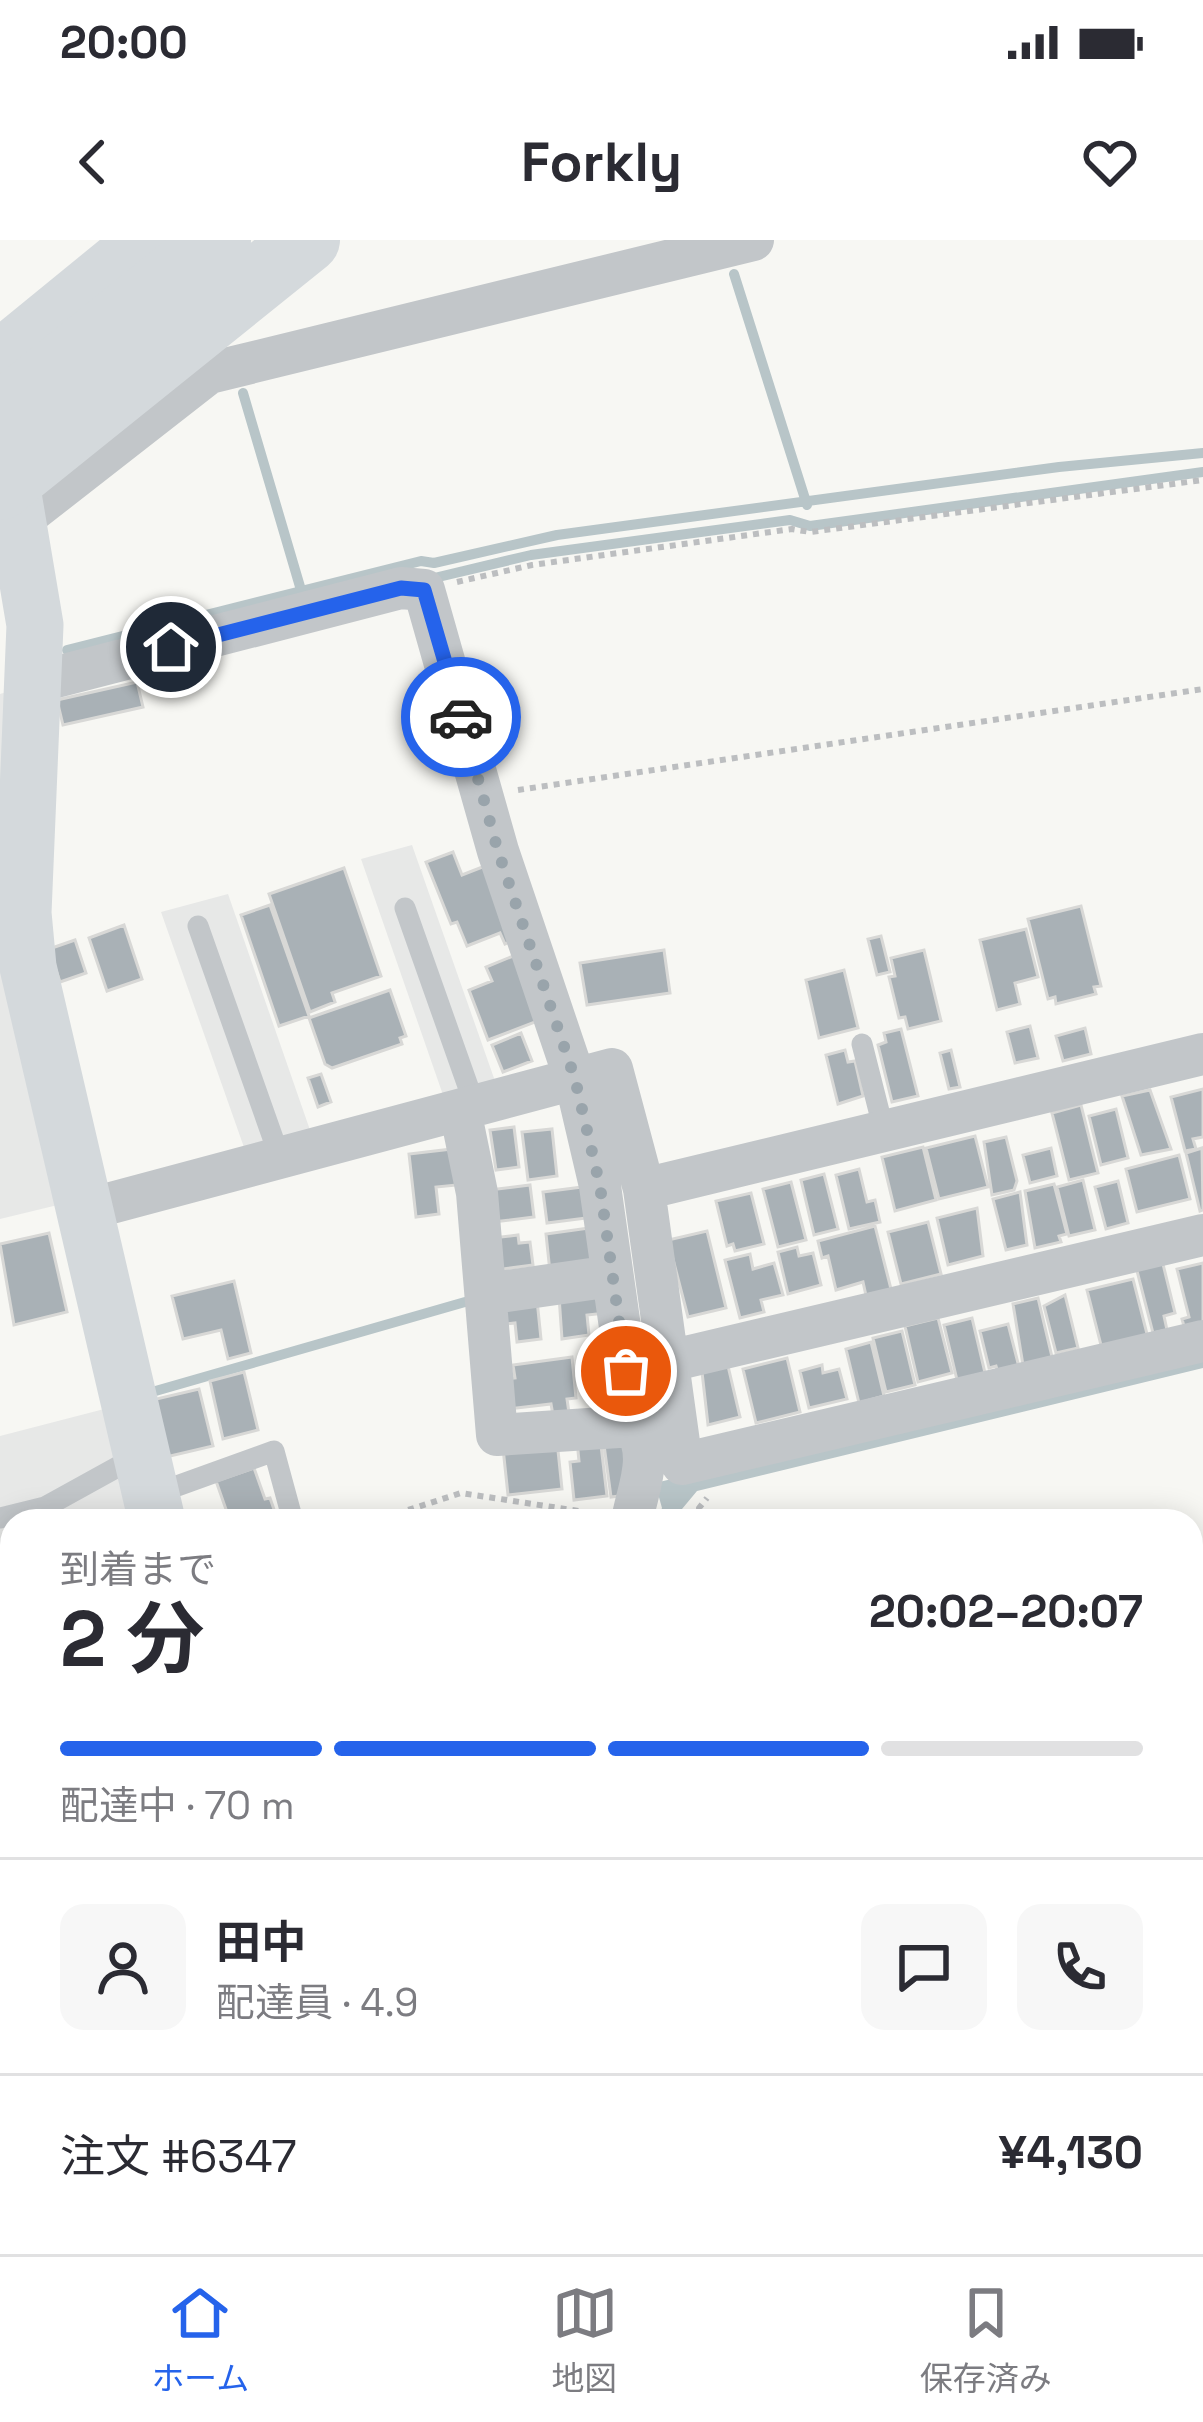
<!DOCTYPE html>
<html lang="ja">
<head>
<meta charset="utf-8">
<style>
  body { margin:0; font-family:"Space Grotesk","Noto Sans JP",sans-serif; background:#f7f7f7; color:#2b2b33; height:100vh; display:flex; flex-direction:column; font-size:45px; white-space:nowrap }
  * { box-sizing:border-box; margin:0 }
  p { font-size:39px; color:#7c7c81 }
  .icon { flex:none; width:66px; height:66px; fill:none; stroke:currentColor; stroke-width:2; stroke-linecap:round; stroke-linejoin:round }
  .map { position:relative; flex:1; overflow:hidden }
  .details { position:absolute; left:0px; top:1269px; width:1203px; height:747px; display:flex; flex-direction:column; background:#fff; border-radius:36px 36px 0 0; box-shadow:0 6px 30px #0003 }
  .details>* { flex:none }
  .pin { position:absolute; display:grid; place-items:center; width:102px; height:102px; color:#fff; margin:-51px; border:6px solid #fff; border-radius:50%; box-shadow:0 3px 12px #0007 }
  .courier { position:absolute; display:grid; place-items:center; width:120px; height:120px; margin:-60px; border:9px solid #2563eb; border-radius:50%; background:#fff; color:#222; box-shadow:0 3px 15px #0007 }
  .overview em { font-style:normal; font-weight:700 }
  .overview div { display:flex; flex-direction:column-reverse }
  .overview { display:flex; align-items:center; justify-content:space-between; height:204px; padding:0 60px }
  h1 { font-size:78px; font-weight:700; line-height:90px }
  .bar { display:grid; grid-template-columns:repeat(4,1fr); gap:18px 12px; align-content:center; height:144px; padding:0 60px }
  .bar i { height:15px; border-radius:9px; background:#e1e1e2 }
  .bar .on { background:#2563eb }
  .bar p { grid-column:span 4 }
  .line { display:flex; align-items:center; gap:30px; padding:0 60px; border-top:3px solid #e1e1e2 }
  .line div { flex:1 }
  .round { display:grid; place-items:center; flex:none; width:126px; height:126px; border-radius:24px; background:#f7f7f7 }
  .status { display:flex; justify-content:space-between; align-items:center; height:84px; padding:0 60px; background:#fff; direction:ltr }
  .status svg { height:33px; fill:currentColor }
  header { display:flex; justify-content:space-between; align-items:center; height:156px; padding:0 60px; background:#fff; font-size:54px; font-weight:700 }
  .tabs { display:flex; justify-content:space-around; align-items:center; height:168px; border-top:3px solid #e1e1e2; background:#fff; font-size:33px; color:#7c7c81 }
  .tabs a { display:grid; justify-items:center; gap:6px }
  .tabs .on { color:#2563eb }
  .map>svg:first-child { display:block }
</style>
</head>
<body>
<div class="status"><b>20:00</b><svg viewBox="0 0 49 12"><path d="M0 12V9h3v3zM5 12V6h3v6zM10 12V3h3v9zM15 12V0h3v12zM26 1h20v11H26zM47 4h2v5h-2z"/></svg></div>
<header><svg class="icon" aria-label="back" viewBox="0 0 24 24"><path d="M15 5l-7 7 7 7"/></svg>Forkly<svg class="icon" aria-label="heart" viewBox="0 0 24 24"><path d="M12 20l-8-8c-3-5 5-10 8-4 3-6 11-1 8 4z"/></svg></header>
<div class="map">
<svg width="1203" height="2014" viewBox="0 0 1203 2014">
  <rect width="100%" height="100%" fill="#f7f7f3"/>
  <path fill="#e7e8e7" d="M17 449 66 963 0 979V454Z
    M412 605 495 841 443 855 361 619Z
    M228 654 310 890 246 913 161 672Z
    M112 1167 140 1281H12V1410L0 1413V1196Z"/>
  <path fill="#b8c5c8" d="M1203 1112V1128L697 1251 672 1281H656L662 1268 655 1243Z"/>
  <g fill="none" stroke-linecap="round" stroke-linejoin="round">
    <path stroke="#b8c5c8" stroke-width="10" d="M734 34 807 265
      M243 153 301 350
      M430 339 531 315 790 280 810 286 1203 232
      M67 410 421 321 434 323 557 295 1059 227 1203 213
      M152 1152 465 1062
      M651 1155 656 1194
      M1191 1712 1203 1709"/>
  </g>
  <path fill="#a9b1b6" stroke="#d8d8d6" stroke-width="3" d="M137 442 143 467 63 485 57 460Z
    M453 612 462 635 490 624 519 698 505 704 500 693 467 706 457 682 451 684 426 622Z
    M344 628 381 736 332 753 335 762 310 772 269 654Z
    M270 665 309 776 279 786 241 675Z
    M1081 666 1101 746 1094 747 1096 754 1056 764 1055 757 1048 759 1028 679Z
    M124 685 142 739 107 751 89 698Z
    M1026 689 1038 737 1015 743 1020 764 997 770 980 700Z
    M881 696 890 732 877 735 868 699Z
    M75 700 86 733 60 742 49 709Z
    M664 710 670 753 587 765 580 723Z
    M924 710 941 781 908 789 905 777 899 778 889 737 895 736 891 718Z
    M518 714 543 779 488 800 469 750 492 741 486 727Z
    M844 730 858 788 819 798 806 740Z
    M390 750 406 796 400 798 402 804 332 828 325 824 309 778Z
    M1030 786 1038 818 1015 823 1007 792Z
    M1085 788 1091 814 1063 821 1056 796Z
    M901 789 918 856 892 862 878 805 886 802 884 793Z
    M521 793 532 821 503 832 492 805Z
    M845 810 848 822 855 821 863 856 838 864 826 815Z
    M951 810 960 847 949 849 940 813Z
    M321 834 331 862 318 867 308 838Z
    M1203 849V897L1193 899 1196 909 1185 911 1171 857Z
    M1150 850 1171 909 1141 915 1122 856Z
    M1081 865 1098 933 1069 940 1052 873Z
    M1116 869 1128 918 1101 925 1089 876Z
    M514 887 519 927 496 930 490 890Z
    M552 889 557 936 528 940 522 892Z
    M975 896 988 947 939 959 926 908Z
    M1006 897 1017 941 1014 950 992 955 984 902Z
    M923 907 936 960 895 971 882 917Z
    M1051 908 1057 936 1030 943 1023 915Z
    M1202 908 1203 970 1200 971 1186 913Z
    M452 909 457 945 436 947 439 974 416 977 409 914Z
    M1179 915 1190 959 1137 972 1126 929Z
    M859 929 867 962 875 960 880 982 849 989 836 935Z
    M824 934 838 989 814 995 801 940Z
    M1083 940 1095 990 1069 996 1057 947Z
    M1118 941 1128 983 1106 989 1095 947Z
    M791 942 806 1000 778 1007 763 949Z
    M1054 944 1067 994 1059 996 1061 1002 1035 1008 1025 951Z
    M530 945 534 977 493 982 489 950Z
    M590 946 594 977 547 983 543 952Z
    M1020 952 1027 1005 1006 1010 993 959Z
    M751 953 764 1004 735 1011 733 1004 727 1006 716 961Z
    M977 968 983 1016 948 1025 937 978Z
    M928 982 941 1034 901 1044 888 992Z
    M875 986 892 1053 867 1060 863 1042 836 1050 828 1016 822 1018 818 1001Z
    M589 988 594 1026 550 1032 546 994Z
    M707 991 726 1068 688 1077 668 1000Z
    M49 993 67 1072 14 1085 0 1004Z
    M518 995 519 1003 530 1002 533 1025 496 1030 492 998Z
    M797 1007 799 1016 813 1013 821 1045 788 1054 778 1012Z
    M750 1014 753 1029 774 1023 783 1055 761 1060 764 1072 740 1078 725 1020Z
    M1162 1020 1175 1073 1164 1076 1167 1090 1153 1093 1136 1027Z
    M1203 1023V1085L1185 1090 1182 1079 1189 1077 1177 1029Z
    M1133 1039 1148 1098 1102 1109 1087 1050Z
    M234 1041 251 1113 228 1119 221 1090 183 1099 172 1056Z
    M603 1050 606 1073 587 1075 589 1095 562 1099 559 1056Z
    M1065 1055 1078 1108 1056 1113 1044 1066Z
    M1038 1058 1052 1117 1023 1125 1013 1064Z
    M537 1060 541 1099 517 1102 515 1083 506 1084 504 1064Z
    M938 1078 952 1133 918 1142 905 1086Z
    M972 1078 985 1133 957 1140 944 1085Z
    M1008 1084 1020 1131 999 1136 996 1126 989 1128 980 1091Z
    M902 1091 915 1145 886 1152 873 1098Z
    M871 1102 884 1156 859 1163 846 1109Z
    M572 1117 576 1158 567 1159 569 1173 553 1175 551 1164 508 1169 504 1139 515 1138 513 1125Z
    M614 1117 619 1156 587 1160 582 1121Z
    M787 1118 800 1172 756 1183 743 1129Z
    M822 1125 823 1133 839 1129 847 1159 809 1168 800 1131Z
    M728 1126 740 1177 708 1185 702 1132Z
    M244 1132 258 1190 223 1199 210 1141Z
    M199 1149 213 1206 166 1217 152 1160Z
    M600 1197 607 1256 574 1260 570 1222 579 1221 577 1201Z
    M557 1201 562 1249 508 1255 503 1208Z
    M633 1202 628 1255 611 1257 604 1205Z
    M254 1228 265 1259 270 1258 278 1281H236L233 1273 228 1275 216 1241Z
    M12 1513V1727L0 1730V1516Z
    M1203 1566V1611L1191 1615V1570Z
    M1203 1723V1794L1191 1798V1727Z
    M295 2004H357L361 2013 299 2014Z
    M420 2004H492L494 2009 419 2014Z
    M687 2004H797L800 2014H661Z"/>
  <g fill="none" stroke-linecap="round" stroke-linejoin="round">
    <path stroke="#bcbec0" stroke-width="6" stroke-dasharray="6 6" stroke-linecap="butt" d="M457 342 532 325 792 289 810 292 1203 240
      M518 550 1203 449
      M374 1281 461 1253 598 1274
      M702 1281 699 1268 707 1258
      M0 1751 12 1747
      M505 2004 509 2014
      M837 2004 841 2014"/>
    <path stroke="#c2c6c9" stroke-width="21" d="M405 668 475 866
      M198 686 280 918
      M862 804 884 891
      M152 1255 274 1211 293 1281
      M0 1278 45 1267 141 1214"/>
    <path stroke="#c2c6c9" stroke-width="42" d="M18 282 209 133 753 0
      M33 443 401 348 424 350 498 611 575 839 600 946 634 1186C655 1216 637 1250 632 1281
      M460 870 477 953 497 1195 634 1186
      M644 949 1203 814
      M85 970 612 829 644 949 682 1224 1203 1101
      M486 1054 612 1036
      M644 1127 1203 995
      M0 1430 12 1427
      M1191 1690 1203 1687
      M1191 1872 1203 1869
      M893 2004 897 2014
      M196 2014 222 2004"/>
    <path stroke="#d4d9dc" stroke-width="57" d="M4 201 35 385 23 673 28 727 157 1281
      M387 2004 390 2014"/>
    <path stroke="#d4d9dc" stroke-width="66" d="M0 124 152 0"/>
    <path stroke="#d4d9dc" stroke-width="66" d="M0 176 218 0
      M0 247 307 0"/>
  </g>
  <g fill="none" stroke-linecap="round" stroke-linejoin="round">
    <path stroke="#99a4ab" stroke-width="12" stroke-dasharray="0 21.6" d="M461 477 498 611 575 839 600 946 626 1131"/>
    <path stroke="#2563eb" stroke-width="15" d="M171 407 401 348 424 350 461 477"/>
  </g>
</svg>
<div class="pin" style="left:626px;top:1131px;background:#ea580c"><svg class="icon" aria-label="bag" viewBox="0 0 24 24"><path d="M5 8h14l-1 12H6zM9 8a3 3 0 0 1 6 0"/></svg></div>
<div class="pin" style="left:171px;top:407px;background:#1f2937"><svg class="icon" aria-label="home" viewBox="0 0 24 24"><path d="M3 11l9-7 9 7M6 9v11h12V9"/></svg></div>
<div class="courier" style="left:461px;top:477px"><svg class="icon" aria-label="car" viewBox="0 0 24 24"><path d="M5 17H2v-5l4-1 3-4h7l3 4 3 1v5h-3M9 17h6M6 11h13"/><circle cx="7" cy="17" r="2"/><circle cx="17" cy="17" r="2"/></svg></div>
<section class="details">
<div class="overview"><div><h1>2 分</h1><p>到着まで</p></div><em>20:02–20:07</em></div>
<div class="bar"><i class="on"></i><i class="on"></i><i class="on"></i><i></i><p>配達中 · 70 m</p></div>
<div class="line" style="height:216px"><a class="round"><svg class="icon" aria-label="person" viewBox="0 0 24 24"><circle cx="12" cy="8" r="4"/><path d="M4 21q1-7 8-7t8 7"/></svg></a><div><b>田中</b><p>配達員 · 4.9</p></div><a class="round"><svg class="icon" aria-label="chat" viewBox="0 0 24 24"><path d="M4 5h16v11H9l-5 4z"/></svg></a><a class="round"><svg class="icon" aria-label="phone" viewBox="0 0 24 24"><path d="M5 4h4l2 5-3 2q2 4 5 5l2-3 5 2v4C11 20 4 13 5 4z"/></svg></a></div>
<div class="line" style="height:156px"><div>注文 #6347</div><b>¥4,130</b></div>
</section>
</div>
<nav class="tabs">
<a class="on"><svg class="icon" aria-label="home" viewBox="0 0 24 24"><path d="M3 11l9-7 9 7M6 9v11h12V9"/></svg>ホーム</a>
<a><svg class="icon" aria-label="map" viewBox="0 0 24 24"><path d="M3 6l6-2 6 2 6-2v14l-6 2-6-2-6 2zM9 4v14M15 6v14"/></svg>地図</a>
<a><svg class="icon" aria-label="saved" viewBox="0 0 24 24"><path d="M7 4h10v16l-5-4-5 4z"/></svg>保存済み</a>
</nav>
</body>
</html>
